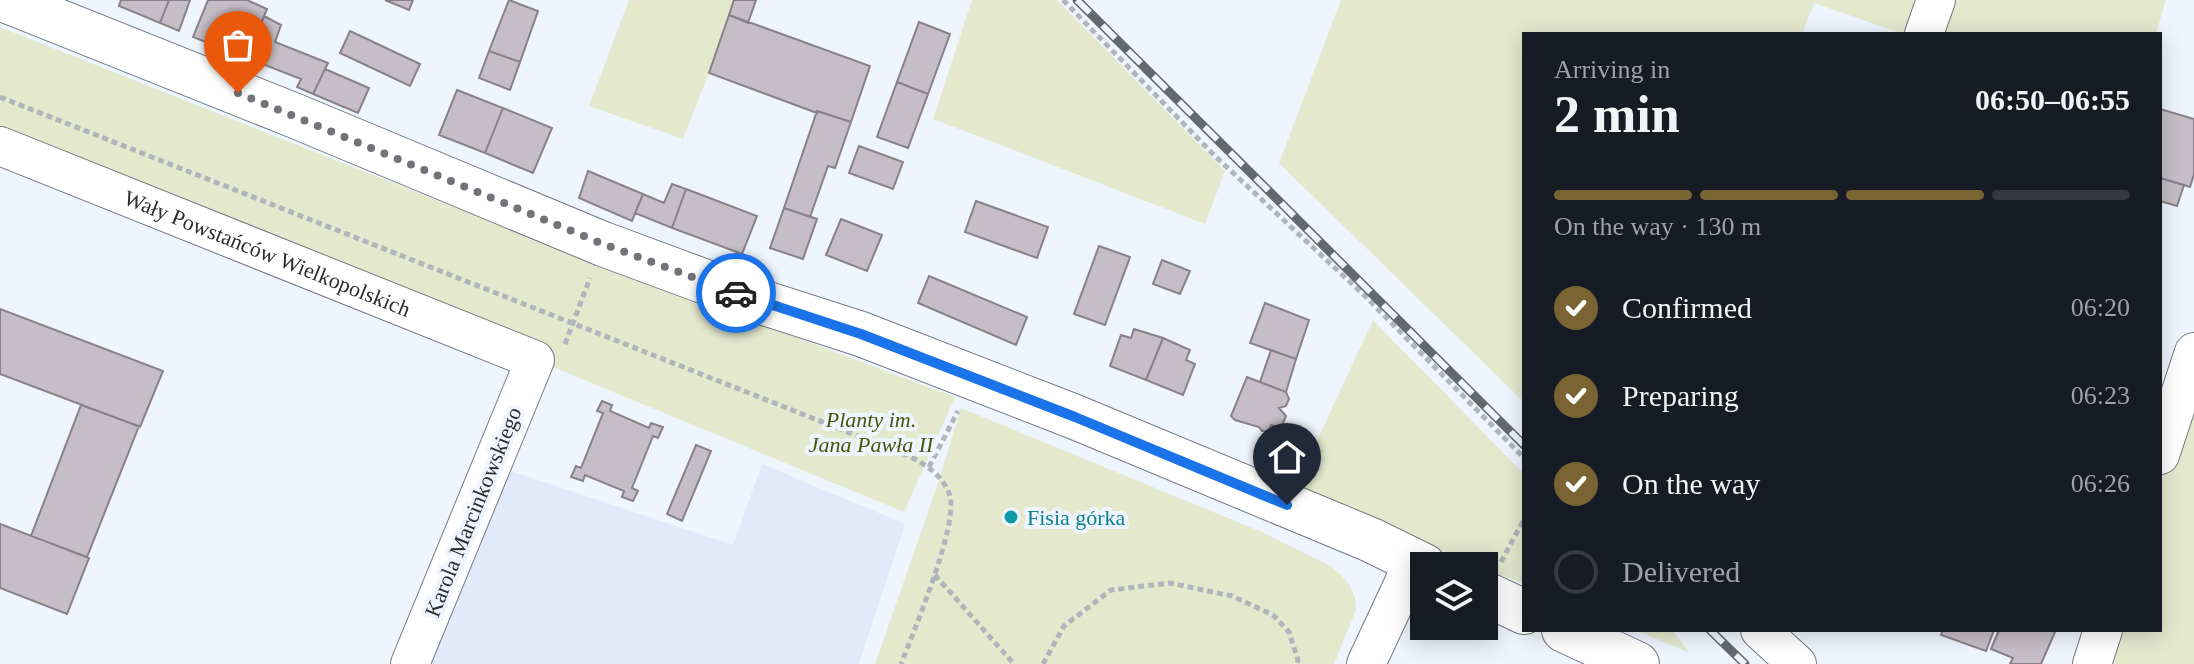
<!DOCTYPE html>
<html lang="en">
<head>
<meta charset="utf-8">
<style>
  body { margin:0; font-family:"Times New Roman",serif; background:#20242c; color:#f1f3f6; height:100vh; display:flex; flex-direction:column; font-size:30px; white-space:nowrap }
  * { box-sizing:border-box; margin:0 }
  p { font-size:26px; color:#9ea1a6 }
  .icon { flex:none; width:44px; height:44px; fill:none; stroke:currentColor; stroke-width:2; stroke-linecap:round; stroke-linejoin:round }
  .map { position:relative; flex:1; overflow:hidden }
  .panel { position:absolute; left:1522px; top:32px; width:640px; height:600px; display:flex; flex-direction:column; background:#171b24; border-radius:0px; box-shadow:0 4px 20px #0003 }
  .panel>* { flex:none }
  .buttons { position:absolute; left:1410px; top:552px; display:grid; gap:16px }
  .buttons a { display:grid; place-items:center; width:88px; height:88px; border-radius:0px; background:#171b24; box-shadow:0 4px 20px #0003; font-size:40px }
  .pin { position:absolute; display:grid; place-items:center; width:68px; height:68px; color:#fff; margin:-82px -34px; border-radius:50% 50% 50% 0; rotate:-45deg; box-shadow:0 0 8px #0007 }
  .pin .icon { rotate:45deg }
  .courier { position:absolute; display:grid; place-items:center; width:80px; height:80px; margin:-40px; border:6px solid #1a73e8; border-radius:50%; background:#fff; color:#222; box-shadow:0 2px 10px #0007 }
  .headline em { font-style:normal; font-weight:600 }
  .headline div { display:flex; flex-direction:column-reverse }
  .headline { display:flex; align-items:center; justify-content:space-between; height:136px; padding:0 32px }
  h1 { font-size:52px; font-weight:600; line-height:60px }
  .bar { display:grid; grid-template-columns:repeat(4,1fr); gap:12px 8px; align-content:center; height:96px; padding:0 32px }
  .bar i { height:10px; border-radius:6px; background:#363941 }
  .bar .selected { background:#7b6434 }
  .bar p { grid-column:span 4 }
  ol { padding:0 32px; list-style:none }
  li { display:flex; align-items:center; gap:24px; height:88px }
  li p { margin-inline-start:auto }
  li .icon { padding:8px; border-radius:50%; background:#7b6434; color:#fff; stroke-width:4 }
  li:last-child { color:#9ea1a6 }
  li i { width:44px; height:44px; border:4px solid #363941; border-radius:50% }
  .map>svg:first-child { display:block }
</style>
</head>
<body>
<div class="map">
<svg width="2194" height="664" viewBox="0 0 2194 664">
  <rect width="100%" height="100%" fill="#eff5fe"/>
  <path fill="#e0eafa" d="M762 464 905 524 859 664H434L430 662 511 471 733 545Z"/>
  <path fill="#e4e9ce" d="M629 0H734L709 73 683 139 589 106Z
    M972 0H1057L1225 171 1205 224 933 119Z
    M1341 0H2166L2156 34H1903L1814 3 1802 34H1524V402L1279 163Z
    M0 27 560 249 955 397 904 512 0 139Z
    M1373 320 1524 474V584L1432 546 1287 505Z
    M2194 355V664H2092L2103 630H2160V456Z
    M961 408 1262 532 1331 566 1342 576 1350 586 1355 598 1356 610 1334 664H875L936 489Z
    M1635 630H1672L1690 653Z"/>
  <path fill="#c6bec6" stroke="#888189" stroke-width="2" d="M121 0H169L160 23 119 6Z
    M169 0H190L179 31 160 23Z
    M208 0H247L267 9 247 58 193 37Z
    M385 0H413L409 10Z
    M509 0 538 11 520 62 489 51Z
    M734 0H756L748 23 729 15Z
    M729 15 870 66 851 122 817 111V113L709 73Z
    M264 16 281 25 275 42 328 63 313 94 297 87 301 79 247 58Z
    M919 22 950 34 928 94 897 82Z
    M350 31 420 64 410 86 340 53Z
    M489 51 520 62 510 90 479 78Z
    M325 69 369 88 358 113 313 94Z
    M897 82 928 94 908 148 877 137Z
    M457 90 503 108 485 153 439 135Z
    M503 108 552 128 533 173 485 153Z
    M2160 109 2194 119V174L2190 187 2160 178Z
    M817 111 851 122 835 168 828 166 810 217 784 208Z
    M859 146 903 162 893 189 849 173Z
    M588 171 643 194 632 221 579 198Z
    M2160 178 2184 185 2177 206 2160 201Z
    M672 184 686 189 672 228 635 213 643 194 664 203Z
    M686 189 757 216 742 254 672 228Z
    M976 201 1048 227 1037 258 965 232Z
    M784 208 817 219 803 259 770 248Z
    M841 219 882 235 867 271 826 255Z
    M1099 246 1130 257 1105 325 1074 314Z
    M1162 260 1190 271 1180 294 1153 284Z
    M929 276 1027 317 1016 345 918 303Z
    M1265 303 1309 320 1296 359 1250 343Z
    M0 309 163 371 140 427 0 374Z
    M1134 329 1163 338 1146 380 1110 366 1121 335 1131 338Z
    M1163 338 1190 350 1186 360 1195 364 1183 395 1146 380Z
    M1271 350 1296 359 1286 392 1260 382Z
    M1247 377 1286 392 1289 399 1286 406 1279 408 1286 416 1281 428 1271 425 1269 431H1262L1259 427 1235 420 1231 416Z
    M602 401 612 405 610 411 649 428 651 423 663 427 658 438 653 436 632 488 638 491 633 501 622 497 624 491 585 475 583 481 571 477 576 466 581 468 603 413 597 411Z
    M81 405 139 426 87 557 31 536Z
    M696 445 711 451 682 521 667 514Z
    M0 524 89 558 67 614 0 588Z
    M1943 630H1994L1986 651 1941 635Z
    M1999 630H2050L2055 632 2041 664H2010L2013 658 1991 649Z"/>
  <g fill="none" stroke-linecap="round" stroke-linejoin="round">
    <defs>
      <g id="minor">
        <path d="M1924 34 1936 0"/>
        <path id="s1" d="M0 146 535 360 410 664"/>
        <path d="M2160 455 2194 352"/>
        <path d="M1760 630 1797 664"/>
        <path d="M1366 664 1414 561"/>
        <path d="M2092 664 2103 630"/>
      </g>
      <path id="major" d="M5 0 293 115 603 244 749 298 861 334 1075 417 1371 540 1424 566
        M1484 593 1524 612
        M1564 630 1637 664"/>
    </defs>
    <use href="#minor" stroke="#747980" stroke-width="40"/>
    <use href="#major" stroke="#747980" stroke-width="46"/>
    <path stroke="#b0b5bc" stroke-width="5" stroke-dasharray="6 4" stroke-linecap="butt" d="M1063 0 1216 157 1364 295 1524 458
      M0 97 911 457C928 466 944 477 950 496 958 526 914 631 901 664
      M565 344 590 278
      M929 467 958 411
      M1501 562 1524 519
      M935 575 1014 664
      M1043 664 1064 626 1111 590 1170 583 1232 596 1273 615 1289 632 1298 660 1297 664"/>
    <use href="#minor" stroke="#fff" stroke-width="38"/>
    <use href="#major" stroke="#fff" stroke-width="44"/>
    <defs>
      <path id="rail" d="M1077 0 1524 445
        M1710 630 1745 664"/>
    </defs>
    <use href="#rail" stroke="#65686e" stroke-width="9"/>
    <use href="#rail" stroke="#eff5fe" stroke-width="6" stroke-dasharray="18" stroke-linecap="butt"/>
  </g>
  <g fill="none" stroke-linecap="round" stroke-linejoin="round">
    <path stroke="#707479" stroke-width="8" stroke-dasharray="0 14.4" d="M238 93 603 244 736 293"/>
    <path stroke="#1a73e8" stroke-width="10" d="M736 293 861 334 1075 417 1287 505"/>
  </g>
  <circle fill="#0f9aa8" stroke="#eff5fe" stroke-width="3" cx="1011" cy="517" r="8"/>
  <g text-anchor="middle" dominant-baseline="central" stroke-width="8" stroke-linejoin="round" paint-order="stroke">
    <g font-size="22" fill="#2c2e32" stroke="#eff5fe">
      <text stroke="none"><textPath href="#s1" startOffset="288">Wały Powstańców Wielkopolskich</textPath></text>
      <text transform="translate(473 512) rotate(-68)">Karola Marcinkowskiego</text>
    </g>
    <g font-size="22" font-style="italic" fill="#4c540d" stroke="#eff5fe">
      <text x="871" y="419">Planty im.<tspan x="871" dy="25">Jana Pawła II</tspan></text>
    </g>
    <g font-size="22" fill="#0d838f" stroke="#eff5fe" text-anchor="start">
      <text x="1027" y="517">Fisia górka</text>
    </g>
  </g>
</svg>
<div class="buttons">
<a><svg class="icon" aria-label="layers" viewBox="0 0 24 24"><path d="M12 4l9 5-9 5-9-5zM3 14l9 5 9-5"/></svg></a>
</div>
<div class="pin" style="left:238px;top:93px;background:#ea580c"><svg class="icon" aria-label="bag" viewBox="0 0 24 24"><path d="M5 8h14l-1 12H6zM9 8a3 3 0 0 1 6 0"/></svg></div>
<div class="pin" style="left:1287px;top:505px;background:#1f2937"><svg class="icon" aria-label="home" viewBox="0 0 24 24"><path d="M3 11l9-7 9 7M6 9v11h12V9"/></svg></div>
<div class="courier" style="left:736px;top:293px"><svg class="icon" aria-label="car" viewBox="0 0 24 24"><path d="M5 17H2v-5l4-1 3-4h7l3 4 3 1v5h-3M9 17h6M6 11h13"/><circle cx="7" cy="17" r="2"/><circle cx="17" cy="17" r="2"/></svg></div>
<section class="panel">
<div class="headline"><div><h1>2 min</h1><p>Arriving in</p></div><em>06:50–06:55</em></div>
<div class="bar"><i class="selected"></i><i class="selected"></i><i class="selected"></i><i></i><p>On the way · 130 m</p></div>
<ol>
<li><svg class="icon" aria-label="check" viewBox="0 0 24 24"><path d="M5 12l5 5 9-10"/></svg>Confirmed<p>06:20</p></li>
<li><svg class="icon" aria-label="check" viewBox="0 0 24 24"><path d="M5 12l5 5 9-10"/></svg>Preparing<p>06:23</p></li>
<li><svg class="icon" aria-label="check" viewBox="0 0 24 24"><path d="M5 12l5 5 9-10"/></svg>On the way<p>06:26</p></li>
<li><i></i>Delivered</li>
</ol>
</section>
</div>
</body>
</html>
